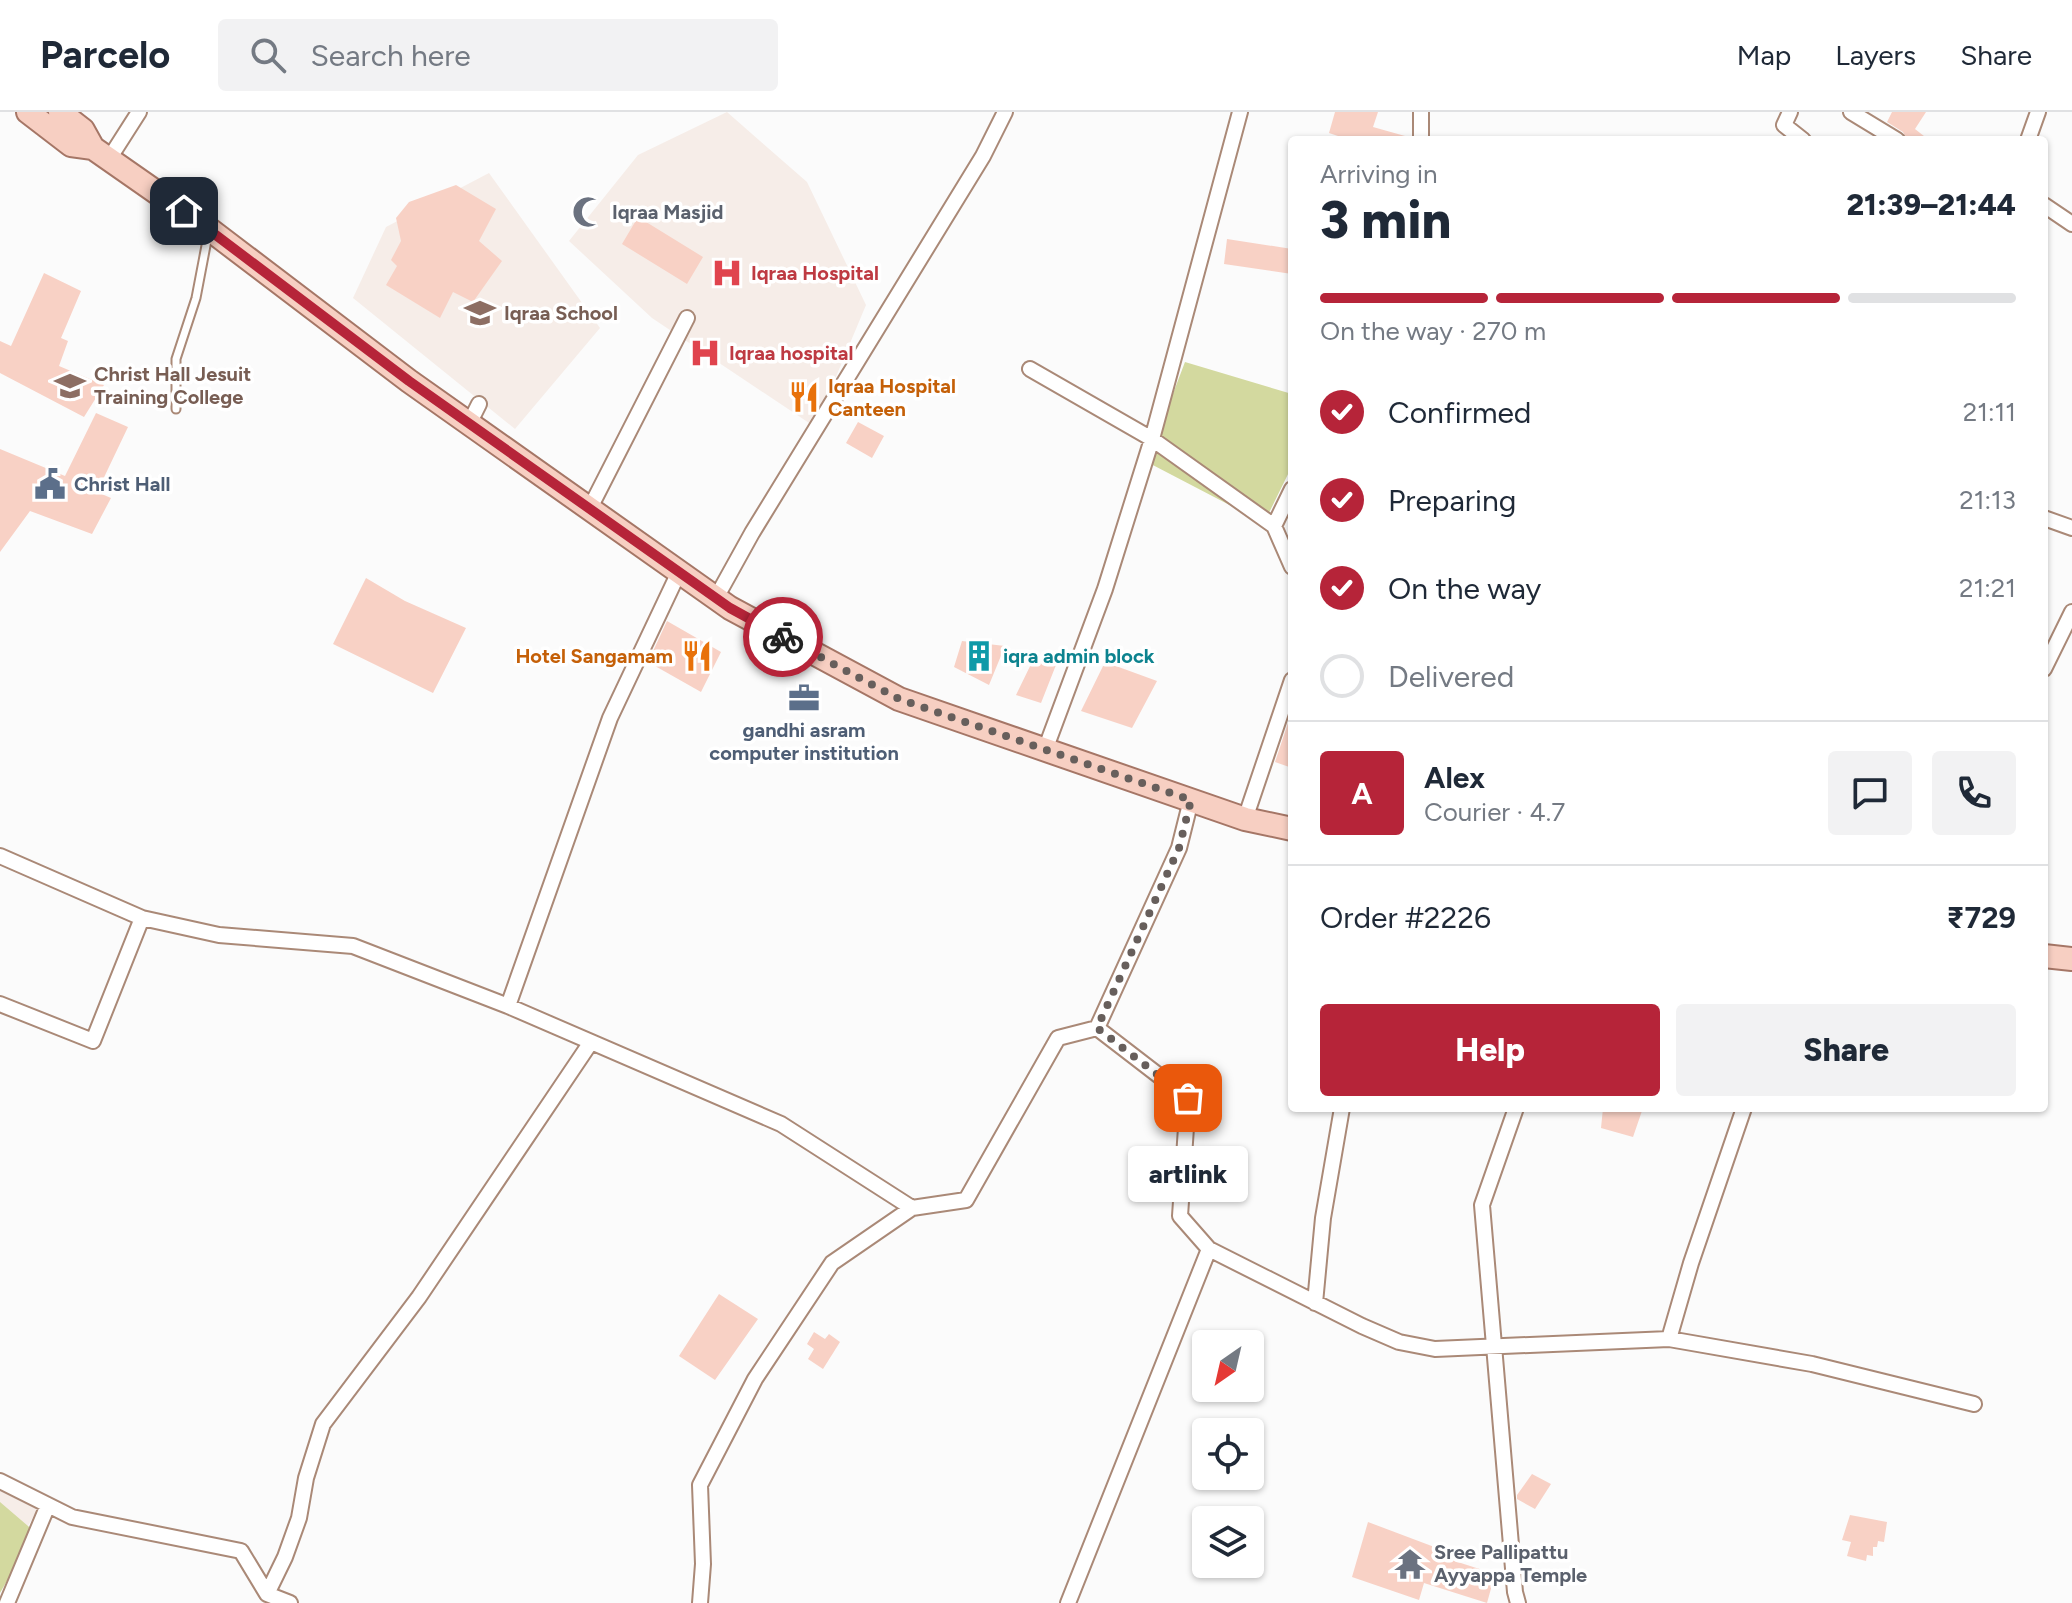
<!DOCTYPE html>
<html lang="en">
<head>
<meta charset="utf-8">
<style>
  body { margin:0; font-family:Figtree,sans-serif; background:#f2f2f3; color:#1f2937; height:100vh; display:flex; flex-direction:column; font-size:30px; white-space:nowrap }
  * { box-sizing:border-box; margin:0 }
  p { font-size:26px; color:#747a83 }
  .icon { flex:none; width:44px; height:44px; fill:none; stroke:currentColor; stroke-width:2; stroke-linecap:round; stroke-linejoin:round }
  .map { position:relative; flex:1; overflow:hidden }
  .side { position:absolute; left:1288px; top:24px; width:760px; height:976px; display:flex; flex-direction:column; background:#fff; border-radius:8px; box-shadow:0 2px 6px #0004 }
  .side>* { flex:none }
  .needle { width:52px; rotate:214deg }
  .controls { position:absolute; left:1192px; top:1218px; display:grid; gap:16px }
  .controls a { display:grid; place-items:center; width:72px; height:72px; border-radius:8px; background:#fff; box-shadow:0 2px 6px #0004; font-size:40px }
  .pin { position:absolute; display:grid; place-items:center; width:68px; height:68px; color:#fff; margin:-34px; border-radius:16px; box-shadow:0 4px 12px #0006 }
  .courier { position:absolute; display:grid; place-items:center; width:80px; height:80px; margin:-40px; border:6px solid #b62439; border-radius:50%; background:#fff; color:#222; box-shadow:0 2px 10px #0007 }
  .bubble { position:absolute; height:56px; border-radius:8px; background:#fff; box-shadow:0 2px 6px #0004; font-size:26px; font-weight:800; line-height:56px; text-align:center }
  .head em { font-style:normal; font-weight:800 }
  .head div { display:flex; flex-direction:column-reverse }
  .head { display:flex; align-items:center; justify-content:space-between; height:136px; padding:0 32px }
  h1 { font-size:52px; font-weight:800; line-height:60px }
  .bar { display:grid; grid-template-columns:repeat(4,1fr); gap:12px 8px; align-content:center; height:96px; padding:0 32px }
  .bar i { height:10px; border-radius:6px; background:#e0e1e3 }
  .bar .active { background:#b62439 }
  .bar p { grid-column:span 4 }
  .line { display:flex; align-items:center; gap:20px; padding:0 32px; border-top:2px solid #e0e1e3 }
  .line div { flex:1 }
  .round { display:grid; place-items:center; flex:none; width:84px; height:84px; border-radius:8px; background:#f2f2f3 }
  ol { padding:0 32px; list-style:none }
  li { display:flex; align-items:center; gap:24px; height:88px }
  li p { margin-inline-start:auto }
  li .icon { padding:8px; border-radius:50%; background:#b62439; color:#fff; stroke-width:4 }
  li:last-child { color:#747a83 }
  li i { width:44px; height:44px; border:4px solid #e0e1e3; border-radius:50% }
  .primary-button { display:flex; gap:16px; margin-top:auto; padding:16px 32px }
  .primary-button a { flex:1; height:92px; border-radius:8px; background:#b62439; color:#fff; font-size:32px; font-weight:800; line-height:92px; text-align:center }
  .primary-button a+a { background:#f2f2f3; color:#1f2937 }
  header { display:flex; align-items:center; gap:48px; box-sizing:border-box; height:112px; padding:0 40px; background:#fff; border-bottom:2px solid #e0e1e3 }
  header strong { font-size:38px }
  nav { display:flex; gap:44px; margin-inline-start:auto; font-size:28px }
  .search { width:560px; height:72px; background:#f2f2f3; display:flex; align-items:center; gap:20px; box-sizing:border-box; padding:0 28px; border-radius:8px; color:#747a83; font-size:30px }
  .map>svg:first-child { display:block }
</style>
</head>
<body>
<header>
<strong>Parcelo</strong>
<div class="search"><svg class="icon" aria-label="search" viewBox="0 0 24 24"><circle cx="10" cy="10" r="6"/><path d="M15 15l6 6"/></svg>Search here</div>
<nav><a>Map</a><a>Layers</a><a>Share</a></nav>
</header>
<div class="map">
<svg width="2072" height="1491" viewBox="0 0 2072 1491">
  <rect width="100%" height="100%" fill="#fbfbfb"/>
  <path fill="#f6ede8" d="M727 0 807 70 866 193 815 315 652 206 569 129 638 43Z
    M489 61 600 216 515 317 353 186 386 115Z
    M0 1375 40 1393 0 1463Z"/>
  <path fill="#d3d99f" d="M1185 250 1292 282V354L1264 411 1147 350Z
    M0 1390 35 1420 0 1481Z"/>
  <path fill="#f8d1c5" d="M1335 0H1378L1373 15 1405 24 1404 28H1350L1329 21Z
    M1892 0H1926L1915 17 1929 28H1907L1903 20 1887 10Z
    M456 73 496 97 479 129 502 149 473 190 453 180 440 206 386 173 397 154 391 148 401 129 396 106 409 90Z
    M638 105 703 145 687 172 622 132Z
    M1227 127 1292 137V162L1224 152Z
    M44 161 81 179 61 226 68 229 59 254 104 273 84 305 0 261V229L11 234Z
    M96 301 128 315 97 380 111 386 92 422 30 399 0 440V337L65 364Z
    M858 310 884 324 872 346 846 331Z
    M366 466 405 489 466 516 433 581 333 532Z
    M667 509 721 540 701 580 648 550Z
    M962 529 1005 534 989 573 954 555Z
    M1035 544 1056 553 1041 591 1016 583Z
    M1105 550 1157 569 1132 616 1081 599Z
    M1290 605 1292 606V656L1275 650Z
    M1603 996H1643L1633 1025 1601 1016Z
    M719 1182 758 1207 715 1268 679 1244Z
    M814 1220 825 1227 829 1222 840 1230 823 1257 808 1247 814 1237 807 1232Z
    M1532 1362 1551 1372 1535 1397 1517 1387V1383Z
    M1850 1403 1887 1410 1884 1430 1878 1429 1877 1435H1873V1444L1867 1443 1866 1449 1847 1444 1851 1430 1842 1428Z
    M1368 1410 1437 1436 1436 1443 1495 1462 1487 1491 1424 1471 1419 1488 1352 1465Z"/>
  <g fill="none" stroke-linecap="round" stroke-linejoin="round">
    <defs>
      <path id="service" d="M176 297V247L196 186 208 123"/>
      <path id="minor" d="M1421 0V28
        M1790 0 1784 13 1803 28
        M1851 0 1897 28
        M2028 28 2038 0
        M109 47 139 0
        M2044 93 2072 112
        M1030 257 1152 327 1274 414 1292 455
        M464 307 473 304 479 292
        M590 396 687 206
        M2044 406 2072 416
        M1274 414 1292 377
        M716 486 752 421 983 44 1005 0
        M2044 557 2072 500
        M1045 638 1105 477 1152 327 1240 0
        M1191 688 1179 736 1097 916 1188 986 1180 1104 1209 1137 1362 1214 1399 1230 1435 1237 1669 1227 1812 1252 1974 1292
        M1245 707 1292 568
        M0 744 142 806 219 823 353 834 508 894 781 1012 912 1096
        M0 892 93 929 142 806
        M508 894 610 606 679 460
        M1516 996 1482 1093 1515 1480 1518 1491
        M1315 1191 1323 1106 1342 996
        M1669 1227 1691 1151 1744 996
        M0 1369 72 1405 241 1439 267 1482 290 1491
        M267 1482 285 1445 299 1406 306 1366 323 1312 419 1185 591 930
        M7 1491 48 1393
        M700 1491 703 1452 700 1373 755 1267 832 1151 912 1096 966 1088 1058 926 1097 916
        M1068 1491 1209 1137"/>
      <path id="primary" d="M28 0 71 33 93 36
        M60 0 83 18 93 36 209 117 409 269 730 496 899 587 1245 707 1292 717
        M2044 844 2072 847"/>
    </defs>
    <use href="#service" stroke="#aa8977" stroke-width="11"/>
    <use href="#minor" stroke="#aa8977" stroke-width="18"/>
    <use href="#primary" stroke="#a57666" stroke-width="26"/>
    <use href="#service" stroke="#fff" stroke-width="7"/>
    <use href="#minor" stroke="#fff" stroke-width="14"/>
    <use href="#primary" stroke="#f7cfc2" stroke-width="22"/>
  </g>
  <g fill="none" stroke-linecap="round" stroke-linejoin="round">
    <path stroke="#675f5c" stroke-width="8" stroke-dasharray="0 14.4" d="M783 525 899 587 1191 688 1179 736 1097 916 1188 986"/>
    <path stroke="#b62439" stroke-width="10" d="M184 99 409 269 730 496 783 525"/>
  </g>
  <defs>
    <symbol id="mosque-bare" viewBox="-9 -9 18 18"><path d="M3.5-4.9A6 6 0 1 0 3.5 4.9A5 5 0 1 1 3.5-4.9Z" fill="#6b7280" stroke="#fff" stroke-width="2.5" paint-order="stroke"/></symbol>
    <symbol id="hospital-bare" viewBox="-9 -9 18 18"><path d="M-5-5h3v3.5h4V-5h3V5h-3V1.5h-4V5h-3Z" fill="#e0444e" stroke="#fff" stroke-width="2.5" paint-order="stroke"/></symbol>
    <symbol id="school-bare" viewBox="-9 -9 18 18"><path d="M0-5L7-2L0 1L-7-2ZM-4 1L0 2.5L4 1V4Q0 6-4 4Z" fill="#8d6e63" stroke="#fff" stroke-width="2.5" paint-order="stroke"/></symbol>
    <symbol id="university-bare" viewBox="-9 -9 18 18"><path d="M0-5L7-2L0 1L-7-2ZM-4 1L0 2.5L4 1V4Q0 6-4 4Z" fill="#8d6e63" stroke="#fff" stroke-width="2.5" paint-order="stroke"/></symbol>
    <symbol id="restaurant-bare" viewBox="-9 -9 18 18"><path d="M-5-6h1v4h1v-4h1v4h1v-4h1v5L-1.5 .5V6h-2V.5L-5-1ZM5-6V6H3V1.5H1.5Q1.5-4 5-6Z" fill="#e8710a" stroke="#fff" stroke-width="2.5" paint-order="stroke"/></symbol>
    <symbol id="civic-bare" viewBox="-9 -9 18 18"><path d="M-.6-6.5H3V-4.5H.6V-3L4-1V1h2V6H-6V1h2V-1L-.6-3ZM-1.2 2.5V6h2.4V2.5Z" fill="#5c6f8a" stroke="#fff" stroke-width="2.5" paint-order="stroke"/></symbol>
    <symbol id="building-bare" viewBox="-9 -9 18 18"><path d="M-4-6H4V6H1V3H-1V6H-4ZM-2.5-4.3h1.7v1.8h-1.7ZM.8-4.3h1.7v1.8H.8ZM-2.5-1h1.7V.8h-1.7ZM.8-1h1.7V.8H.8Z" fill="#0f9aa8" stroke="#fff" stroke-width="2.5" paint-order="stroke"/></symbol>
    <symbol id="office-bare" viewBox="-9 -9 18 18"><path d="M-6-3h4V-5.5h4V-3h4V5H-6ZM-1-4.5V-3h2v-1.5ZM-6 0V1H6V0Z" fill="#5c6f8a" stroke="#fff" stroke-width="2.5" paint-order="stroke"/></symbol>
    <symbol id="temple-bare" viewBox="-9 -9 18 18"><path d="M0-6L5-2H3V0L6.5 2.5H4V6H1.5V3h-3V6H-4V2.5H-6.5L-3 0V-2H-5Z" fill="#6b7280" stroke="#fff" stroke-width="2.5" paint-order="stroke"/></symbol>
  </defs>
  <g fill-rule="evenodd">
    <use href="#mosque-bare" x="566" y="78" width="44" height="44"/>
    <use href="#hospital-bare" x="705" y="139" width="44" height="44"/>
    <use href="#school-bare" x="458" y="179" width="44" height="44"/>
    <use href="#hospital-bare" x="683" y="219" width="44" height="44"/>
    <use href="#university-bare" x="48" y="252" width="44" height="44"/>
    <use href="#restaurant-bare" x="782" y="263" width="44" height="44"/>
    <use href="#civic-bare" x="28" y="350" width="44" height="44"/>
    <use href="#restaurant-bare" x="675" y="522" width="44" height="44"/>
    <use href="#building-bare" x="957" y="522" width="44" height="44"/>
    <use href="#office-bare" x="782" y="564" width="44" height="44"/>
    <use href="#temple-bare" x="1388" y="1430" width="44" height="44"/>
  </g>
  <g text-anchor="middle" dominant-baseline="central" stroke-width="7" stroke-linejoin="round" paint-order="stroke">
    <g font-size="20" font-weight="bold" fill="#5b616d" stroke="#fff" text-anchor="start">
      <text x="612" y="100">Iqraa Masjid</text>
      <text x="1434" y="1440">Sree Pallipattu<tspan x="1434" dy="23">Ayyappa Temple</tspan></text>
    </g>
    <g font-size="20" font-weight="bold" fill="#be3a42" stroke="#fff" text-anchor="start">
      <text x="751" y="161">Iqraa Hospital</text>
      <text x="729" y="241">Iqraa hospital</text>
    </g>
    <g font-size="20" font-weight="bold" fill="#785e54" stroke="#fff" text-anchor="start">
      <text x="504" y="201">Iqraa School</text>
      <text x="94" y="262">Christ Hall Jesuit<tspan x="94" dy="23">Training College</tspan></text>
    </g>
    <g font-size="20" font-weight="bold" fill="#c56008" stroke="#fff" text-anchor="start">
      <text x="828" y="274">Iqraa Hospital<tspan x="828" dy="23">Canteen</tspan></text>
      <text x="673" y="544" text-anchor="end">Hotel Sangamam</text>
    </g>
    <g font-size="20" font-weight="bold" fill="#4e5e75" stroke="#fff" text-anchor="start">
      <text x="74" y="372">Christ Hall</text>
      <text x="804" y="618" text-anchor="middle">gandhi asram<tspan x="804" dy="23">computer institution</tspan></text>
    </g>
    <g font-size="20" font-weight="bold" fill="#0d838f" stroke="#fff" text-anchor="start">
      <text x="1003" y="544">iqra admin block</text>
    </g>
  </g>
</svg>
<div class="controls">
<a><svg class="needle" viewBox="-14 -14 28 28"><path d="M0-13l5 13h-10z" fill="#e53935"/><path d="M0 13l5-13h-10z" fill="#747a83"/></svg></a>
<a><svg class="icon" aria-label="locate" viewBox="0 0 24 24"><circle cx="12" cy="12" r="6"/><path d="M12 2v4M12 18v4M2 12h4M18 12h4"/></svg></a>
<a><svg class="icon" aria-label="layers" viewBox="0 0 24 24"><path d="M12 4l9 5-9 5-9-5zM3 14l9 5 9-5"/></svg></a>
</div>
<div class="pin" style="left:1188px;top:986px;background:#ea580c"><svg class="icon" aria-label="bag" viewBox="0 0 24 24"><path d="M5 8h14l-1 12H6zM9 8a3 3 0 0 1 6 0"/></svg></div>
<div class="pin" style="left:184px;top:99px;background:#1f2937"><svg class="icon" aria-label="home" viewBox="0 0 24 24"><path d="M3 11l9-7 9 7M6 9v11h12V9"/></svg></div>
<div class="courier" style="left:783px;top:525px"><svg class="icon" aria-label="bike" viewBox="0 0 24 24"><circle cx="6" cy="16" r="4"/><circle cx="18" cy="16" r="4"/><path d="M6 16l4-8h5l3 8M10 8l3 8H6M13 5h3"/></svg></div>
<div class="bubble" style="left:1128px;top:1034px;width:120px">artlink</div>
<section class="side">
<div class="head"><div><h1>3 min</h1><p>Arriving in</p></div><em>21:39–21:44</em></div>
<div class="bar"><i class="active"></i><i class="active"></i><i class="active"></i><i></i><p>On the way · 270 m</p></div>
<ol>
<li><svg class="icon" aria-label="check" viewBox="0 0 24 24"><path d="M5 12l5 5 9-10"/></svg>Confirmed<p>21:11</p></li>
<li><svg class="icon" aria-label="check" viewBox="0 0 24 24"><path d="M5 12l5 5 9-10"/></svg>Preparing<p>21:13</p></li>
<li><svg class="icon" aria-label="check" viewBox="0 0 24 24"><path d="M5 12l5 5 9-10"/></svg>On the way<p>21:21</p></li>
<li><i></i>Delivered</li>
</ol>
<div class="line" style="height:144px"><b class="round" style="background:#b62439;color:#fff">A</b><div><b>Alex</b><p>Courier · 4.7</p></div><a class="round"><svg class="icon" aria-label="chat" viewBox="0 0 24 24"><path d="M4 5h16v11H9l-5 4z"/></svg></a><a class="round"><svg class="icon" aria-label="phone" viewBox="0 0 24 24"><path d="M5 4h4l2 5-3 2q2 4 5 5l2-3 5 2v4C11 20 4 13 5 4z"/></svg></a></div>
<div class="line" style="height:104px"><div>Order #2226</div><b>₹729</b></div>
<div class="primary-button"><a>Help</a><a>Share</a></div>
</section>
</div>
</body>
</html>
